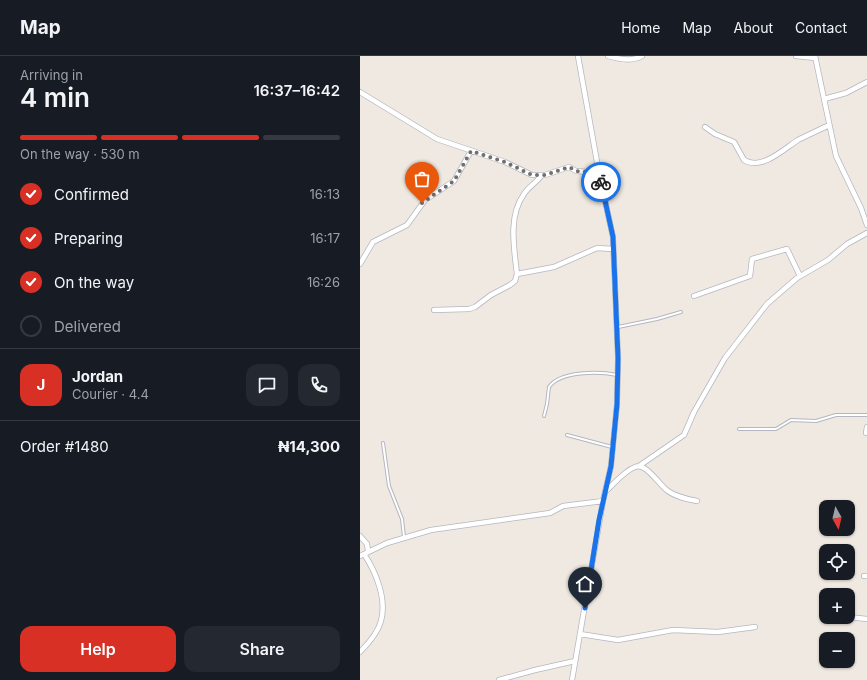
<!DOCTYPE html>
<html lang="en">
<head>
<meta charset="utf-8">
<style>
  body { margin:0; font-family:Inter,sans-serif; background:#242831; color:#f1f3f6; height:100vh; display:flex; flex-direction:column; font-size:15px; white-space:nowrap }
  * { box-sizing:border-box; margin:0 }
  p { font-size:13px; color:#9ea1a6 }
  .icon { flex:none; width:22px; height:22px; fill:none; stroke:currentColor; stroke-width:2; stroke-linecap:round; stroke-linejoin:round }
  .map { position:relative; flex:1; overflow:hidden }
  .panel { display:flex; flex-direction:column; background:#171b24; width:360px }
  .panel>* { flex:none }
  .needle { width:26px; rotate:172deg }
  .tools { position:absolute; left:459px; top:444px; display:grid; gap:8px }
  .tools a { display:grid; place-items:center; width:36px; height:36px; border-radius:8px; background:#171b24; box-shadow:0 1px 3px #0004; font-size:20px }
  .pin { position:absolute; display:grid; place-items:center; width:34px; height:34px; color:#fff; margin:-41px -17px; border-radius:50% 50% 50% 0; rotate:-45deg; box-shadow:0 0 4px #0007 }
  .pin .icon { rotate:45deg }
  .courier { position:absolute; display:grid; place-items:center; width:40px; height:40px; margin:-20px; border:3px solid #1a73e8; border-radius:50%; background:#fff; color:#222; box-shadow:0 1px 5px #0007 }
  .summary em { font-style:normal; font-weight:600 }
  .summary div { display:flex; flex-direction:column-reverse }
  .summary { display:flex; align-items:center; justify-content:space-between; height:68px; padding:0 20px }
  h1 { font-size:26px; font-weight:600; line-height:30px }
  .bar { display:grid; grid-template-columns:repeat(4,1fr); gap:6px 4px; align-content:center; height:48px; padding:0 20px }
  .bar i { height:5px; border-radius:3px; background:#363941 }
  .bar .active { background:#d93025 }
  .bar p { grid-column:span 4 }
  .line { display:flex; align-items:center; gap:10px; padding:0 20px; border-top:1px solid #363941 }
  .line div { flex:1 }
  .round { display:grid; place-items:center; flex:none; width:42px; height:42px; border-radius:12px; background:#242831 }
  ol { padding:0 20px; list-style:none }
  li { display:flex; align-items:center; gap:12px; height:44px }
  li p { margin-inline-start:auto }
  li .icon { padding:4px; border-radius:50%; background:#d93025; color:#fff; stroke-width:4 }
  li:last-child { color:#9ea1a6 }
  li i { width:22px; height:22px; border:2px solid #363941; border-radius:50% }
  .primary-button { display:flex; gap:8px; margin-top:auto; padding:8px 20px }
  .primary-button a { flex:1; height:46px; border-radius:12px; background:#d93025; color:#fff; font-size:16px; font-weight:600; line-height:46px; text-align:center }
  .primary-button a+a { background:#242831; color:#f1f3f6 }
  header { display:flex; align-items:center; gap:24px; box-sizing:border-box; height:56px; padding:0 20px; background:#171b24; border-bottom:1px solid #363941 }
  header strong { font-size:19px }
  nav { display:flex; gap:22px; margin-inline-start:auto; font-size:14px }
  main { display:flex; flex:1; min-height:0 }
  .map>svg:first-child { display:block }
</style>
</head>
<body>
<header>
<strong>Map</strong>
<nav><a>Home</a><a>Map</a><a>About</a><a>Contact</a></nav>
</header>
<main>
<section class="panel">
<div class="summary"><div><h1>4 min</h1><p>Arriving in</p></div><em>16:37–16:42</em></div>
<div class="bar"><i class="active"></i><i class="active"></i><i class="active"></i><i></i><p>On the way · 530 m</p></div>
<ol>
<li><svg class="icon" aria-label="check" viewBox="0 0 24 24"><path d="M5 12l5 5 9-10"/></svg>Confirmed<p>16:13</p></li>
<li><svg class="icon" aria-label="check" viewBox="0 0 24 24"><path d="M5 12l5 5 9-10"/></svg>Preparing<p>16:17</p></li>
<li><svg class="icon" aria-label="check" viewBox="0 0 24 24"><path d="M5 12l5 5 9-10"/></svg>On the way<p>16:26</p></li>
<li><i></i>Delivered</li>
</ol>
<div class="line" style="height:72px"><b class="round" style="background:#d93025;color:#fff">J</b><div><b>Jordan</b><p>Courier · 4.4</p></div><a class="round"><svg class="icon" aria-label="chat" viewBox="0 0 24 24"><path d="M4 5h16v11H9l-5 4z"/></svg></a><a class="round"><svg class="icon" aria-label="phone" viewBox="0 0 24 24"><path d="M5 4h4l2 5-3 2q2 4 5 5l2-3 5 2v4C11 20 4 13 5 4z"/></svg></a></div>
<div class="line" style="height:52px"><div>Order #1480</div><b>₦14,300</b></div>
<div class="primary-button"><a>Help</a><a>Share</a></div>
</section>
<div class="map">
<svg width="507" height="624" viewBox="0 0 507 624">
  <rect width="100%" height="100%" fill="#efe9e1"/>
  <g fill="none" stroke-linecap="round" stroke-linejoin="round">
    <defs>
      <path id="service" d="M258 271 297 263 321 256
        M184 360 187 348 189 331C200 315 239 315 257 319
        M379 373H416L431 364 456 365 476 359H507
        M207 379 252 391
        M23 387 29 430 42 463 44 481"/>
      <path id="minor" d="M248 0C258 3 272 6 282 0
        M436 0 455 2
        M455 0 476 100 501 152 507 169
        M0 36 77 83 145 106 172 119H185L209 111 216 115 239 117
        M464 43 486 37 507 26
        M345 71 355 78 374 86 384 104C401 115 424 93 438 84 448 79 459 74 469 69
        M0 208 13 186 47 169 65 144 94 125 111 95
        M157 218 194 211 237 192 253 193
        M334 240 390 220 392 203 427 193 440 220
        M74 254 109 253 115 251 131 239 150 229 155 225 157 218C154 192 148 160 164 138 168 131 176 127 181 120
        M506 377 507 371
        M279 410 324 379 334 356 365 302 407 248 437 222 468 204 487 188 507 177
        M246 435C254 428 264 415 275 411 286 406 299 429 308 435 316 441 327 443 337 445
        M0 480 7 488 8 495
        M0 500 27 487 71 474 190 457 203 450 243 445 251 410 257 348 258 302 253 181 239 117 218 0
        M504 520H507
        M488 561 507 563
        M220 578 258 584 313 574 358 576 395 571
        M0 596C8 588 18 576 21 565 27 543 16 516 4 498
        M139 624 175 614 215 605
        M212 624 243 445"/>
    </defs>
    <use href="#service" stroke="#b4b7c1" stroke-width="4"/>
    <use href="#minor" stroke="#b4b7c1" stroke-width="6"/>
    <use href="#service" stroke="#fff" stroke-width="2"/>
    <use href="#minor" stroke="#fff" stroke-width="4.5"/>
  </g>
  <g fill="none" stroke-linecap="round" stroke-linejoin="round">
    <path stroke="#726f6d" stroke-width="4" stroke-dasharray="0 7.2" d="M62 147 94 125 111 95 145 106 172 119H185L209 111 216 115 239 117 241 126"/>
    <path stroke="#1a73e8" stroke-width="5" d="M225 552 239 464 251 410 257 348 258 302 253 181 241 126"/>
  </g>
</svg>
<div class="tools">
<a><svg class="needle" viewBox="-14 -14 28 28"><path d="M0-13l5 13h-10z" fill="#e53935"/><path d="M0 13l5-13h-10z" fill="#9ea1a6"/></svg></a>
<a><svg class="icon" aria-label="locate" viewBox="0 0 24 24"><circle cx="12" cy="12" r="6"/><path d="M12 2v4M12 18v4M2 12h4M18 12h4"/></svg></a>
<a>+</a>
<a>−</a>
</div>
<div class="pin" style="left:62px;top:147px;background:#ea580c"><svg class="icon" aria-label="bag" viewBox="0 0 24 24"><path d="M5 8h14l-1 12H6zM9 8a3 3 0 0 1 6 0"/></svg></div>
<div class="pin" style="left:225px;top:552px;background:#1f2937"><svg class="icon" aria-label="home" viewBox="0 0 24 24"><path d="M3 11l9-7 9 7M6 9v11h12V9"/></svg></div>
<div class="courier" style="left:241px;top:126px"><svg class="icon" aria-label="bike" viewBox="0 0 24 24"><circle cx="6" cy="16" r="4"/><circle cx="18" cy="16" r="4"/><path d="M6 16l4-8h5l3 8M10 8l3 8H6M13 5h3"/></svg></div>
</div>
</main>
</body>
</html>
